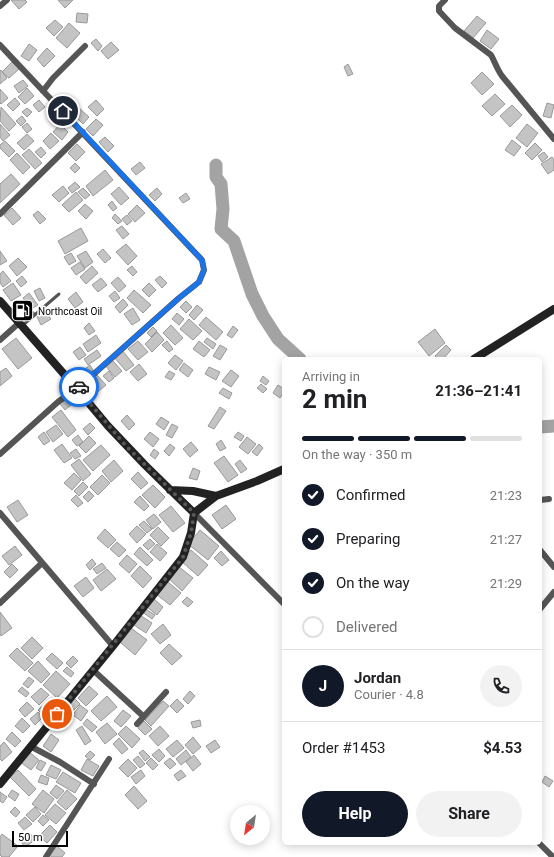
<!DOCTYPE html>
<html lang="en">
<head>
<meta charset="utf-8">
<style>
  body { margin:0; font-family:Roboto,sans-serif; background:#f2f2f2; color:#202124; height:100vh; display:flex; flex-direction:column; font-size:15px; white-space:nowrap }
  * { box-sizing:border-box; margin:0 }
  p { font-size:13px; color:#757577 }
  .icon { flex:none; width:22px; height:22px; fill:none; stroke:currentColor; stroke-width:2; stroke-linecap:round; stroke-linejoin:round }
  .map { position:relative; flex:1; overflow:hidden }
  .side { position:absolute; left:282px; top:357px; width:260px; height:488px; display:flex; flex-direction:column; background:#fff; border-radius:6px; box-shadow:0 2px 10px #0003 }
  .side>* { flex:none }
  .needle { width:26px; rotate:210deg }
  .buttons { position:absolute; left:230px; top:805px; display:grid; gap:8px }
  .buttons a { display:grid; place-items:center; width:40px; height:40px; border-radius:50%; background:#fff; box-shadow:0 2px 10px #0003; font-size:20px }
  .scale { position:absolute; left:12px; bottom:10px; width:56px; box-sizing:border-box; padding-left:4px; border:2px solid #000; border-top:0; font-size:11px; line-height:14px; white-space:nowrap; color:#000; -webkit-text-stroke:3px #fff; paint-order:stroke }
  .pin { position:absolute; display:grid; place-items:center; width:34px; height:34px; color:#fff; margin:-17px; border:2px solid #fff; border-radius:50%; box-shadow:0 1px 4px #0007 }
  .courier { position:absolute; display:grid; place-items:center; width:40px; height:40px; margin:-20px; border:3px solid #1a73e8; border-radius:50%; background:#fff; color:#222; box-shadow:0 1px 5px #0007 }
  .headline em { font-style:normal; font-weight:700 }
  .headline div { display:flex; flex-direction:column-reverse }
  .headline { display:flex; align-items:center; justify-content:space-between; height:68px; padding:0 20px }
  h1 { font-size:26px; font-weight:700; line-height:30px }
  .bar { display:grid; grid-template-columns:repeat(4,1fr); gap:6px 4px; align-content:center; height:48px; padding:0 20px }
  .bar i { height:5px; border-radius:3px; background:#e0e0e0 }
  .bar .active { background:#111827 }
  .bar p { grid-column:span 4 }
  .line { display:flex; align-items:center; gap:10px; padding:0 20px; border-top:1px solid #e0e0e0 }
  .line div { flex:1 }
  .round { display:grid; place-items:center; flex:none; width:42px; height:42px; border-radius:21px; background:#f2f2f2 }
  ol { padding:0 20px; list-style:none }
  li { display:flex; align-items:center; gap:12px; height:44px }
  li p { margin-inline-start:auto }
  li .icon { padding:4px; border-radius:50%; background:#111827; color:#fff; stroke-width:4 }
  li:last-child { color:#757577 }
  li i { width:22px; height:22px; border:2px solid #e0e0e0; border-radius:50% }
  .cta { display:flex; gap:8px; margin-top:auto; padding:8px 20px }
  .cta a { flex:1; height:46px; border-radius:24px; background:#111827; color:#fff; font-size:16px; font-weight:700; line-height:46px; text-align:center }
  .cta a+a { background:#f2f2f2; color:#202124 }
  .map>svg:first-child { display:block }
</style>
</head>
<body>
<div class="map">
<svg width="554" height="857" viewBox="0 0 554 857">
  <rect width="100%" height="100%" fill="#fff"/>
  <g fill="none" stroke-linecap="round" stroke-linejoin="round">
    <path stroke="#a3a3a3" stroke-width="13" d="M216 165V177L221 184 223 209 221 229 234 241 252 294 263 316 278 339 300 359
      M540 427 554 426"/>
  </g>
  <path fill="#c4c4c4" stroke="#999" d="M11 0H25L27 2 19 9Z
    M58 0H73L65 8Z
    M77 13 88 14 87 23 76 22Z
    M477 16 486 23 473 38 464 31Z
    M55 20 63 27 54 36 46 28Z
    M69 23 80 33 67 48 56 38Z
    M487 30 499 39 491 49 480 41Z
    M96 39 102 46 98 51 91 43Z
    M111 42 119 50 108 59 101 51Z
    M29 44 37 50 29 61 21 56Z
    M47 48 55 56 44 67 37 59Z
    M12 62 19 69 9 78 2 72Z
    M348 64 353 74 348 76 344 67Z
    M1 70 7 78 0 84V71Z
    M482 72 494 84 482 95 471 83Z
    M23 80 28 86 19 93 14 86Z
    M27 88 34 96 25 104 18 97Z
    M0 89 8 98 1 104 0 103Z
    M495 94 505 104 492 116 482 106Z
    M15 98 20 104 13 111 7 105Z
    M39 100 45 107 39 112 33 105Z
    M96 100 104 109 97 116 88 107Z
    M547 103 554 105 551 118 543 116Z
    M512 105 522 115 510 127 500 116Z
    M1 107 16 124 9 131 0 121Z
    M27 108 32 112 27 117 22 112Z
    M79 108 89 117 83 124 73 114Z
    M22 116 26 121 21 126 16 121Z
    M96 119 103 125 93 136 86 129Z
    M27 123 32 129 27 133 22 127Z
    M0 124 10 135 3 141 0 137Z
    M60 124 68 132 62 140 53 132Z
    M527 124 538 133 527 147 516 138Z
    M51 133 59 141 50 149 43 141Z
    M27 134 34 141 24 150 17 143Z
    M105 137 114 146 108 152 99 142Z
    M512 140 521 147 514 156 505 150Z
    M5 141 15 151 9 157 0 148V145Z
    M535 143 542 150 532 160 525 153Z
    M77 144 85 152 76 161 68 153Z
    M41 147 46 153 41 158 35 152Z
    M29 149 42 163 35 169 22 155Z
    M544 152 548 157 542 162 538 156Z
    M17 153 30 167 23 174 10 160Z
    M552 157 554 160V170L548 174 541 164Z
    M140 162 145 168 136 175 131 169Z
    M75 163 80 168 75 173 70 168Z
    M105 170 113 180 93 196 86 186Z
    M11 174 20 184 0 203V184Z
    M75 182 80 187 72 193 68 188Z
    M63 186 69 193 59 202 52 195Z
    M119 187 129 198 121 205 111 194Z
    M83 188 90 195 85 199 78 192Z
    M157 188 162 194 155 201 149 195Z
    M76 192 83 200 69 212 62 205Z
    M186 193 190 199 183 203 179 198Z
    M112 201 117 208 113 211 108 205Z
    M85 204 93 211 86 219 78 211Z
    M137 205 145 213 135 222 128 214Z
    M12 208 21 218 13 225 4 215Z
    M38 211 46 219 40 224 33 215Z
    M115 214 122 221 118 224 112 218Z
    M127 215 132 221 127 225 122 219Z
    M122 226 129 234 123 239 116 230Z
    M81 228 88 241 65 254 58 241Z
    M126 244 137 256 128 265 116 252Z
    M103 249 111 258 105 263 97 254Z
    M0 251 7 261 0 265Z
    M86 251 93 262 85 268 77 256Z
    M71 253 76 261 69 265 64 257Z
    M18 258 27 267 17 276 9 266Z
    M80 262 85 269 76 275 71 268Z
    M92 266 98 273 86 284 80 277Z
    M132 266 137 272 133 276 127 270Z
    M3 271 11 281 3 287 0 283V274Z
    M22 276 27 282 21 287 16 281Z
    M160 276 167 283 162 288 155 280Z
    M118 277 126 286 119 292 111 283Z
    M101 278 107 285 98 292 92 285Z
    M13 283 21 295 11 301 3 290Z
    M149 283 156 290 149 297 142 290Z
    M40 288 45 298 39 301 34 291Z
    M134 290 151 305 143 313 127 298Z
    M115 291 120 298 114 302 109 296Z
    M76 292 83 302 75 308 68 299Z
    M29 293 38 305 31 309 23 298Z
    M123 299 128 305 120 313 115 307Z
    M186 301 192 307 186 313 180 307Z
    M197 305 203 310 194 320 189 315Z
    M23 306 29 312 23 316 18 310Z
    M133 308 140 320 132 325 124 314Z
    M46 312 51 319 41 325 37 317Z
    M177 313 184 319 179 325 172 319Z
    M206 317 223 332 216 340 199 325Z
    M189 319 202 331 193 340 180 329Z
    M89 323 95 331 89 335 84 328Z
    M171 325 183 338 175 345 163 333Z
    M233 326 238 330 232 338 227 335Z
    M153 327 157 331 151 337 147 333Z
    M435 329 445 343 429 356 418 342Z
    M157 332 164 340 152 352 145 344Z
    M96 335 101 343 88 352 83 344Z
    M16 338 32 358 18 369 2 349Z
    M207 338 216 344 213 349 204 342Z
    M138 341 148 352 138 360 128 349Z
    M167 341 173 349 169 352 162 345Z
    M199 341 210 350 204 357 193 349Z
    M220 345 227 349 220 360 213 356Z
    M446 345 451 350 443 359H438L435 356Z
    M80 347 86 355 79 360 73 352Z
    M97 350 101 356 88 365 84 359Z
    M122 350 134 365 126 371 114 357Z
    M175 355 183 361 176 370 168 363Z
    M112 360 122 371 115 377 105 365Z
    M184 363 193 370 188 377 179 370Z
    M139 364 147 374 138 381 130 372Z
    M90 365 93 370 78 381 75 376Z
    M209 367 220 372 216 380 205 374Z
    M6 368 12 376 0 386V372Z
    M231 370 239 376 231 387 222 381Z
    M109 371 114 378 109 382 103 376Z
    M169 371 175 374 171 380 165 377Z
    M97 375 106 385 94 395 86 386Z
    M263 376 269 381 266 385 260 381Z
    M261 384 267 389 263 393 257 388Z
    M278 385 284 389V392L280 398 273 393Z
    M223 388 232 393 229 399 219 393Z
    M66 399 71 405 65 410 60 404Z
    M220 407 226 411 214 429 208 426Z
    M61 410 76 430 68 437 52 417Z
    M127 415 135 424 129 430 121 421Z
    M161 417 169 422 164 430 156 424Z
    M90 423 95 428 88 435 83 429Z
    M172 424 178 427 172 438 166 435Z
    M56 425 63 434 53 442 46 432Z
    M44 432 50 441 44 445 38 437Z
    M150 432 159 439 153 447 144 439Z
    M238 432 244 436 241 441 234 437Z
    M78 435 83 442 77 446 72 440Z
    M89 436 96 443 86 453 79 446Z
    M247 437 256 444 248 454 239 447Z
    M221 440 226 448 220 451 216 444Z
    M191 442 198 450 190 457 183 449Z
    M62 444 72 458 64 463 54 450Z
    M170 444 175 448 169 456 164 451Z
    M259 444 263 448 257 456 252 452Z
    M101 445 110 455 93 471 83 460Z
    M76 449 81 456 75 459 70 453Z
    M154 449 159 453 155 459 150 455Z
    M224 456 238 475 228 482 214 463Z
    M79 459 91 474 83 481 71 465Z
    M114 460 123 471 111 482 102 471Z
    M240 460 247 469 241 473 235 464Z
    M193 468 200 471 197 480 189 478Z
    M138 472 148 483 141 489 131 479Z
    M74 473 81 480 72 490 64 483Z
    M102 475 110 483 98 495 90 487Z
    M83 482 88 487 79 496 74 491Z
    M153 485 165 497 155 508 142 495Z
    M89 491 94 496 88 502 83 497Z
    M76 495 83 503 78 507 71 500Z
    M140 496 149 506 144 511 134 502Z
    M18 500 28 515 17 522 7 507Z
    M226 505 236 519 222 529 212 515Z
    M171 506 185 523 173 532 159 515Z
    M154 514 161 522 153 529 146 520Z
    M144 521 152 529 147 533 139 525Z
    M137 526 146 534 137 543 129 534Z
    M158 527 169 538 161 546 150 535Z
    M105 529 116 540 108 548 97 538Z
    M200 530 219 546 208 560 188 544Z
    M150 539 155 544 148 550 143 545Z
    M117 542 126 550 119 557 110 549Z
    M157 544 167 553 160 561 150 552Z
    M15 546 22 555 9 565 2 556Z
    M140 547 153 560 147 566 134 554Z
    M191 550 208 565 198 576 181 561Z
    M221 551 229 560 222 566 214 558Z
    M127 555 137 564 129 573 119 564Z
    M92 559 96 564 90 570 86 565Z
    M102 563 106 568 97 574 93 569Z
    M12 564 18 570 10 578 4 572Z
    M140 566 152 578 143 588 131 576Z
    M178 566 193 578 182 591 168 578Z
    M107 569 116 579 101 591 93 580Z
    M86 577 94 588 83 597 74 586Z
    M167 581 181 593 170 605 156 594Z
    M187 597 193 602 188 607 182 602Z
    M154 599 163 607 157 615 147 607Z
    M144 608 155 615 152 619 141 611Z
    M0 612 12 628 1 636 0 634Z
    M140 615 152 623 146 633 134 625Z
    M163 624 171 635 160 644 151 634Z
    M131 628 147 640 135 655 120 642Z
    M32 637 43 648 32 659 21 648Z
    M169 644 182 656 172 665 160 653Z
    M17 648 33 663 25 671 9 656Z
    M52 653 63 663 57 669 46 659Z
    M73 656 78 661 71 668 66 663Z
    M38 661 50 674 41 683 28 671Z
    M67 667 74 673 71 677 63 671Z
    M56 671 70 684 57 698 43 685Z
    M29 677 34 681 28 688 23 684Z
    M89 686 98 694 86 706 78 698Z
    M22 687 29 693 26 697 18 691Z
    M41 688 49 695 39 705 31 697Z
    M190 691 195 696 188 704 183 699Z
    M107 696 117 707 101 721 91 711Z
    M73 697 80 704 74 710 67 703Z
    M177 699 184 706 177 713 170 706Z
    M163 701 169 706 151 726 145 720Z
    M27 702 34 709 25 717 19 710Z
    M43 705 48 709 43 715 38 710Z
    M80 705 88 711 81 721 73 715Z
    M123 710 131 716 121 727 114 721Z
    M38 712 43 717 35 725 30 719Z
    M22 718 30 726 23 733 15 726Z
    M87 719 97 727 92 732 83 724Z
    M200 720 201 726 193 728 191 722Z
    M144 721 152 729 145 735 138 728Z
    M107 723 117 734 105 744 96 732Z
    M82 726 91 741 85 745 76 730Z
    M126 726 140 739 132 748 118 734Z
    M160 726 169 736 158 746 149 736Z
    M12 732 21 741 15 747 6 739Z
    M51 734 59 740 51 752 43 746Z
    M193 737 201 747 193 754 185 745Z
    M119 738 128 749 122 754 113 744Z
    M177 740 184 748 173 757 166 749Z
    M215 740 220 747 211 753 206 746Z
    M4 742 12 752 2 761 0 759V746Z
    M159 749 165 756 159 762 152 755Z
    M143 750 150 757 145 761 139 753Z
    M186 750 191 757 181 765 176 759Z
    M28 751 39 760 31 770 19 761Z
    M90 751 95 755 90 760 85 756Z
    M194 755 201 764 193 771 186 762Z
    M138 756 145 764 140 768 133 760Z
    M151 758 158 765 153 770 146 763Z
    M170 758 176 764 170 769 164 763Z
    M87 759 99 766 93 776 81 770Z
    M128 759 137 768 128 777 119 768Z
    M40 760 46 763 41 771 36 768Z
    M51 765 61 770 56 779 46 775Z
    M18 770 36 789 29 796 10 777Z
    M141 770 145 776 136 784 131 777Z
    M181 770 186 776 178 781 174 775Z
    M63 772 81 783 75 793 56 782Z
    M41 775 49 778 47 785 38 782Z
    M545 776 553 781 549 787 542 782Z
    M56 785 64 791 57 799 50 793Z
    M134 786 147 801 138 809 125 795Z
    M12 790 19 794 15 801 8 796Z
    M43 790 54 799 44 813 32 804Z
    M67 790 77 799 66 810 57 802Z
    M0 792 7 797 3 803 0 801Z
    M55 804 66 813 56 824 45 815Z
    M15 807 20 812 16 817 10 812Z
    M35 807 41 814 33 822 26 815Z
    M43 815 49 820 43 826 38 821Z
    M25 817 32 824 24 830 18 823Z
    M50 825 57 832 47 843 39 836Z
    M29 832 35 840 25 847 19 839Z
    M2 834 18 846 9 857H2L0 855V837Z
    M57 846 65 853 62 857H52L49 855Z"/>
  <g fill="none" stroke-linecap="round" stroke-linejoin="round">
    <path stroke="#555" stroke-width="3" d="M12 312 21 305 24 304 35 315
      M23 325 59 294"/>
    <path stroke="#555" stroke-width="6" d="M445 0 439 6V11L455 28 491 55C495 62 497 69 502 76L554 139
      M0 6 7 0
      M0 45 202 260 204 270 199 282 179 298 77 389 59 401 0 454
      M43 91 53 78 85 46
      M0 214 83 132
      M0 340 19 323
      M540 500 549 499
      M0 513 113 646
      M194 513 284 604
      M540 550 554 567
      M0 603 42 563
      M540 609 554 592
      M93 670 143 716
      M137 724 166 692
      M30 746 60 762 94 784
      M539 843 553 857
      M46 857 109 759"/>
    <path stroke="#222" stroke-width="8" d="M0 301 77 389 108 426 145 465 194 513
      M474 359 554 309
      M170 490 193 491 216 496
      M0 784 113 646 183 557 191 533 194 513 216 496 257 481 284 469"/>
  </g>
  <g fill="none" stroke-linecap="round" stroke-linejoin="round">
    <path stroke="#595959" stroke-width="4" stroke-dasharray="0 7.2" d="M57 714 183 557 191 533 194 513 126 446 77 388 79 387"/>
    <path stroke="#1a73e8" stroke-width="5" d="M63 111 202 260 204 270 199 282 179 298 79 387"/>
  </g>
  <defs>
    <symbol id="fuel-square" viewBox="-11 -11 22 22"><rect x="-9" y="-9" width="18" height="18" rx="4" fill="#000" stroke="#fff"/><path d="M-5.5-6h7V0h2V4h1.3V-2.5L3-4.5l.8-.8L6-3V5H2.5V1h-1V6h-7ZM-4.2-4.7v3.2H.2V-4.7Z" fill="#fff"/></symbol>
  </defs>
  <g fill-rule="evenodd">
    <use href="#fuel-square" x="10" y="298" width="25" height="25"/>
  </g>
  <g text-anchor="middle" dominant-baseline="central" stroke-width="3" stroke-linejoin="round" paint-order="stroke">
    <g font-size="10" fill="#000" stroke="#fff" text-anchor="start">
      <text x="38" y="311">Northcoast Oil</text>
    </g>
  </g>
</svg>
<div class="buttons">
<a><svg class="needle" viewBox="-14 -14 28 28"><path d="M0-13l5 13h-10z" fill="#e53935"/><path d="M0 13l5-13h-10z" fill="#757577"/></svg></a>
</div>
<div class="scale">50 m</div>
<div class="pin" style="left:57px;top:714px;background:#ea580c"><svg class="icon" aria-label="bag" viewBox="0 0 24 24"><path d="M5 8h14l-1 12H6zM9 8a3 3 0 0 1 6 0"/></svg></div>
<div class="pin" style="left:63px;top:111px;background:#1f2937"><svg class="icon" aria-label="home" viewBox="0 0 24 24"><path d="M3 11l9-7 9 7M6 9v11h12V9"/></svg></div>
<div class="courier" style="left:79px;top:387px"><svg class="icon" aria-label="car" viewBox="0 0 24 24"><path d="M5 17H2v-5l4-1 3-4h7l3 4 3 1v5h-3M9 17h6M6 11h13"/><circle cx="7" cy="17" r="2"/><circle cx="17" cy="17" r="2"/></svg></div>
<section class="side">
<div class="headline"><div><h1>2 min</h1><p>Arriving in</p></div><em>21:36–21:41</em></div>
<div class="bar"><i class="active"></i><i class="active"></i><i class="active"></i><i></i><p>On the way · 350 m</p></div>
<ol>
<li><svg class="icon" aria-label="check" viewBox="0 0 24 24"><path d="M5 12l5 5 9-10"/></svg>Confirmed<p>21:23</p></li>
<li><svg class="icon" aria-label="check" viewBox="0 0 24 24"><path d="M5 12l5 5 9-10"/></svg>Preparing<p>21:27</p></li>
<li><svg class="icon" aria-label="check" viewBox="0 0 24 24"><path d="M5 12l5 5 9-10"/></svg>On the way<p>21:29</p></li>
<li><i></i>Delivered</li>
</ol>
<div class="line" style="height:72px"><b class="round" style="background:#111827;color:#fff">J</b><div><b>Jordan</b><p>Courier · 4.8</p></div><a class="round"><svg class="icon" aria-label="phone" viewBox="0 0 24 24"><path d="M5 4h4l2 5-3 2q2 4 5 5l2-3 5 2v4C11 20 4 13 5 4z"/></svg></a></div>
<div class="line" style="height:52px"><div>Order #1453</div><b>$4.53</b></div>
<div class="cta"><a>Help</a><a>Share</a></div>
</section>
</div>
</body>
</html>
